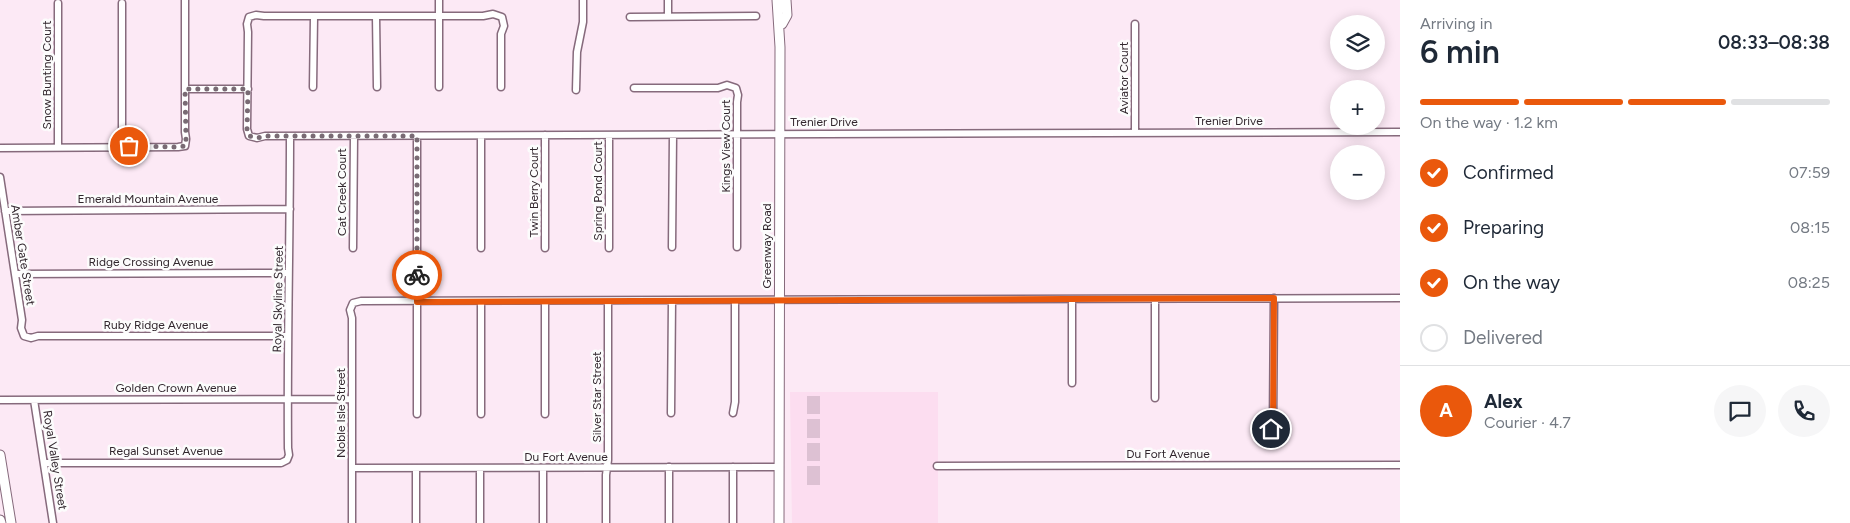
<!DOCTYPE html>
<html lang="en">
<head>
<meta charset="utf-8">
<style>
  body { margin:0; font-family:Figtree,sans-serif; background:#f6f6f7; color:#1f2937; height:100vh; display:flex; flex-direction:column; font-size:19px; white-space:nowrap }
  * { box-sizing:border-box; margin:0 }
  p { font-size:16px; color:#747a83 }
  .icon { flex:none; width:28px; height:28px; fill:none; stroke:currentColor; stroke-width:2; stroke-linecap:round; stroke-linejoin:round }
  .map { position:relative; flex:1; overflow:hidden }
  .sheet { display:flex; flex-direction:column; background:#fff; width:450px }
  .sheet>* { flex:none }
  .buttons { position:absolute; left:1330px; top:15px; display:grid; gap:10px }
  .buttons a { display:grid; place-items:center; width:55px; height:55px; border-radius:50%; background:#fff; box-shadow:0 2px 12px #0003; font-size:25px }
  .pin { position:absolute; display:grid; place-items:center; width:42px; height:42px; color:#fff; margin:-21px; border:2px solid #fff; border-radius:50%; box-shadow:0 1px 5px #0007 }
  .courier { position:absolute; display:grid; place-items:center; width:50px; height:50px; margin:-25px; border:4px solid #ea580c; border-radius:50%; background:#fff; color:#222; box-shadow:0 1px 6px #0007 }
  .summary em { font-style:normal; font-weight:600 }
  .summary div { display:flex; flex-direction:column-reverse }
  .summary { display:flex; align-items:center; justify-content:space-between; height:85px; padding:0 20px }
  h1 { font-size:32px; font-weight:600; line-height:38px }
  .bar { display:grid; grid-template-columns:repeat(4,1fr); gap:8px 5px; align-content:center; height:60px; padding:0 20px }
  .bar i { height:6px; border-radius:4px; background:#e0e1e3 }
  .bar .active { background:#ea580c }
  .bar p { grid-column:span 4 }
  .line { display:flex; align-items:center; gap:12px; padding:0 20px; border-top:1px solid #e0e1e3 }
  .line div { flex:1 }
  .round { display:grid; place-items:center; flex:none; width:52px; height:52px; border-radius:26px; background:#f6f6f7 }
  ol { padding:0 20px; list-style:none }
  li { display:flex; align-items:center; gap:15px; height:55px }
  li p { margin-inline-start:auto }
  li .icon { padding:5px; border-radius:50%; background:#ea580c; color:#fff; stroke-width:4 }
  li:last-child { color:#747a83 }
  li i { width:28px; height:28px; border:2px solid #e0e1e3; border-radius:50% }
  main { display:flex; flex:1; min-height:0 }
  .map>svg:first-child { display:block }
</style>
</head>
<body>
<main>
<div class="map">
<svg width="1400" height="523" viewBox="0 0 1400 523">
  <rect width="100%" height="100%" fill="#fce9f5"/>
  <path fill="#fcddf0" d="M790 392H938V523H792Z"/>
  <path fill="#ddc1d3" d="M807 396H820V414H807Z
    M807 419H820V438H807Z
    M807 443H820V461H807Z
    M807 466H820V485H807Z"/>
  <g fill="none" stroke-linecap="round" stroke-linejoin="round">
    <defs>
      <path id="street" d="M668 0V16
        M58 3V147
        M376 16 377 87
        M630 17 756 16
        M1135 24V133
        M313 87 314 17
        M439 87V0
        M501 87V34L504 26 502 17 493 14 483 16H264L256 15 249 17 247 24 248 32 247 129 249 136 257 138 265 136 1400 132
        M634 88H718L727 85 736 88 738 95 737 102V247
        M185 89H248
        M576 90 577 52 583 22V0
        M545 135V248
        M122 146V3
        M0 148 178 147 185 146 186 139 185 132V0
        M0 177 22 320 21 328 24 336 31 338 38 336H288
        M5 211 290 209
        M672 247 673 135
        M353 248 354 136
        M481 248V136
        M609 248V135
        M15 274 288 273
        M1155 300V398
        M545 301V414
        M1072 383V299
        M0 400 352 399
        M34 400 53 523
        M671 413 672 301
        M733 413 735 402V301
        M417 414V136
        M481 414V302
        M1268 435 1273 423 1274 298
        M44 463H281L287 460 289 455 288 448C287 344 290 240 290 136
        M937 466 1400 465
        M352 468 779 467
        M352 523V318L350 310 353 303 361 301 1400 298
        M416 523V468
        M480 523V468
        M543 523V468
        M606 523V475L608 460V301
        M669 523V467
        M733 523V467"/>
      <path id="secondary" d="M777 0 780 47 779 523
        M782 24 787 15 786 0
        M0 455 11 523
        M0 520 1 523"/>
    </defs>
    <use href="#street" stroke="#866a7c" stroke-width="9"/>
    <use href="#secondary" stroke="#866a7c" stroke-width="11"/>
    <use href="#street" stroke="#fff" stroke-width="6"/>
    <use href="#secondary" stroke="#fff" stroke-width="9"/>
  </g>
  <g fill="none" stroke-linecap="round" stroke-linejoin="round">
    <path stroke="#796b74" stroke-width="5" stroke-dasharray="0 9" d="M129 146 178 147 185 146 186 139 185 89H248L247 129 249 136 257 138 265 136H417V275"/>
    <path stroke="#ea580c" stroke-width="6" d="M417 275V302L1274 298 1273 423 1271 429"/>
  </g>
  <g text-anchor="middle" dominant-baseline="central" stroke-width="5" stroke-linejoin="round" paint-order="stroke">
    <g font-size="12" fill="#32272e" stroke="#fcfcfc">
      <text transform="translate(47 75) rotate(-90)">Snow Bunting Court</text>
      <text transform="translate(1124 78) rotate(-90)">Aviator Court</text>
      <text x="1229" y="121">Trenier Drive</text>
      <text x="824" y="122">Trenier Drive</text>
      <text transform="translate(726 146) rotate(-90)">Kings View Court</text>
      <text transform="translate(598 191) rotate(-90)">Spring Pond Court</text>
      <text transform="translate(342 192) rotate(-90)">Cat Creek Court</text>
      <text transform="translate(534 192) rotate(-90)">Twin Berry Court</text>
      <text x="148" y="199">Emerald Mountain Avenue</text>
      <text transform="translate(767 246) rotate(-90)">Greenway Road</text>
      <text transform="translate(23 255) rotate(81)">Amber Gate Street</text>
      <text x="151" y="262">Ridge Crossing Avenue</text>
      <text transform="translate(278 299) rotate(-89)">Royal Skyline Street</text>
      <text x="156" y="325">Ruby Ridge Avenue</text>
      <text x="176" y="388">Golden Crown Avenue</text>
      <text transform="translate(597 397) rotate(-90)">Silver Star Street</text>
      <text transform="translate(341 413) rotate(-90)">Noble Isle Street</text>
      <text x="166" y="451">Regal Sunset Avenue</text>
      <text x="1168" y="454">Du Fort Avenue</text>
      <text x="566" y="457">Du Fort Avenue</text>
      <text transform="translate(55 460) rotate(81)">Royal Valley Street</text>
    </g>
  </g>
</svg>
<div class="buttons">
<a><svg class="icon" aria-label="layers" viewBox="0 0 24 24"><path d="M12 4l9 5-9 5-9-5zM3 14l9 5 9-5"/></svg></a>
<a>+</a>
<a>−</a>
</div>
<div class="pin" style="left:129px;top:146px;background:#ea580c"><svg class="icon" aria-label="bag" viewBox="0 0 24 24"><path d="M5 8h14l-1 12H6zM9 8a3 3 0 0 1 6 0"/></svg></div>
<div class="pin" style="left:1271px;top:429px;background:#1f2937"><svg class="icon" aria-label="home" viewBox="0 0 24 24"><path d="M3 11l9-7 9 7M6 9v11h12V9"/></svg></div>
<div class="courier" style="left:417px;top:275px"><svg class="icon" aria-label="bike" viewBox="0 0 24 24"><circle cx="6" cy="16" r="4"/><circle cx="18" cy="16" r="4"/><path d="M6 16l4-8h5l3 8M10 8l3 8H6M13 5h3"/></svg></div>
</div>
<section class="sheet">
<div class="summary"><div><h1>6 min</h1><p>Arriving in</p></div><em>08:33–08:38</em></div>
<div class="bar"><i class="active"></i><i class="active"></i><i class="active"></i><i></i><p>On the way · 1.2 km</p></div>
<ol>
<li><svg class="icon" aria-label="check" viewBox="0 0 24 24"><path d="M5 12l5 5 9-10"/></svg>Confirmed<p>07:59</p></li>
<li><svg class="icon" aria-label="check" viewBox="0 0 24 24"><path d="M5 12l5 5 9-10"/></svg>Preparing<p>08:15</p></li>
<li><svg class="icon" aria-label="check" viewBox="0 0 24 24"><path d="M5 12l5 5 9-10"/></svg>On the way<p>08:25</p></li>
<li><i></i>Delivered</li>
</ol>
<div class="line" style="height:90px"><b class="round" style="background:#ea580c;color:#fff">A</b><div><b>Alex</b><p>Courier · 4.7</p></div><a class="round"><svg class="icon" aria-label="chat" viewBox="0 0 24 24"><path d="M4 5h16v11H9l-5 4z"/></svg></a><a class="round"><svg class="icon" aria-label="phone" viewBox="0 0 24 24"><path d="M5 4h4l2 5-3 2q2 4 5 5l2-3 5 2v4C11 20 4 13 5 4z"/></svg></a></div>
</section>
</main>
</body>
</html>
